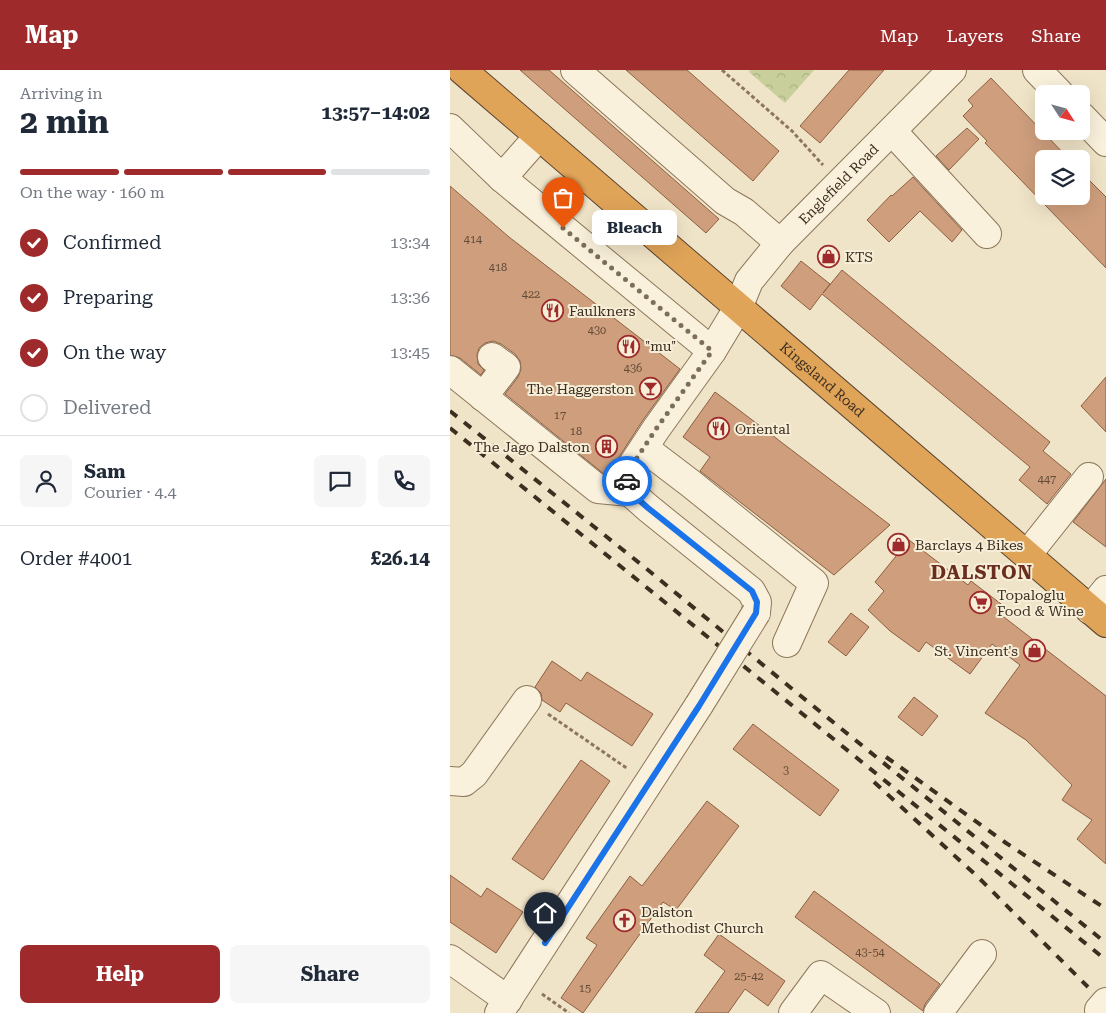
<!DOCTYPE html>
<html lang="en">
<head>
<meta charset="utf-8">
<style>
  body { margin:0; font-family:"Roboto Serif",serif; background:#f6f6f7; color:#1f2937; height:100vh; display:flex; flex-direction:column; font-size:19px; white-space:nowrap }
  * { box-sizing:border-box; margin:0 }
  p { font-size:16px; color:#747a83 }
  .icon { flex:none; width:28px; height:28px; fill:none; stroke:currentColor; stroke-width:2; stroke-linecap:round; stroke-linejoin:round }
  .map { position:relative; flex:1; overflow:hidden }
  .panel { display:flex; flex-direction:column; background:#fff; width:450px }
  .panel>* { flex:none }
  .needle { width:32px; rotate:126deg }
  .fabs { position:absolute; left:585px; top:15px; display:grid; gap:10px }
  .fabs a { display:grid; place-items:center; width:55px; height:55px; border-radius:8px; background:#fff; box-shadow:0 5px 20px #0002; font-size:25px }
  .pin { position:absolute; display:grid; place-items:center; width:42px; height:42px; color:#fff; margin:-51px -21px; border-radius:50% 50% 50% 0; rotate:-45deg; box-shadow:0 0 5px #0007 }
  .pin .icon { rotate:45deg }
  .courier { position:absolute; display:grid; place-items:center; width:50px; height:50px; margin:-25px; border:4px solid #1a73e8; border-radius:50%; background:#fff; color:#222; box-shadow:0 1px 6px #0007 }
  .bubble { position:absolute; height:35px; border-radius:8px; background:#fff; box-shadow:0 5px 20px #0002; font-size:16px; font-weight:700; line-height:35px; text-align:center }
  .summary em { font-style:normal; font-weight:700 }
  .summary div { display:flex; flex-direction:column-reverse }
  .summary { display:flex; align-items:center; justify-content:space-between; height:85px; padding:0 20px }
  h1 { font-size:32px; font-weight:700; line-height:38px }
  .bar { display:grid; grid-template-columns:repeat(4,1fr); gap:8px 5px; align-content:center; height:60px; padding:0 20px }
  .bar i { height:6px; border-radius:4px; background:#e0e1e3 }
  .bar .on { background:#9e2a2b }
  .bar p { grid-column:span 4 }
  .line { display:flex; align-items:center; gap:12px; padding:0 20px; border-top:1px solid #e0e1e3 }
  .line div { flex:1 }
  .round { display:grid; place-items:center; flex:none; width:52px; height:52px; border-radius:8px; background:#f6f6f7 }
  ol { padding:0 20px; list-style:none }
  li { display:flex; align-items:center; gap:15px; height:55px }
  li p { margin-inline-start:auto }
  li .icon { padding:5px; border-radius:50%; background:#9e2a2b; color:#fff; stroke-width:4 }
  li:last-child { color:#747a83 }
  li i { width:28px; height:28px; border:2px solid #e0e1e3; border-radius:50% }
  .primary-button { display:flex; gap:10px; margin-top:auto; padding:10px 20px }
  .primary-button a { flex:1; height:58px; border-radius:8px; background:#9e2a2b; color:#fff; font-size:20px; font-weight:700; line-height:58px; text-align:center }
  .primary-button a+a { background:#f6f6f7; color:#1f2937 }
  header { display:flex; align-items:center; gap:30px; box-sizing:border-box; height:70px; padding:0 25px; background:#9e2a2b; color:#fff }
  header strong { font-size:24px }
  nav { display:flex; gap:28px; margin-inline-start:auto; font-size:18px }
  main { display:flex; flex:1; min-height:0 }
  .map>svg:first-child { display:block }
</style>
</head>
<body>
<header>
<strong>Map</strong>
<nav><a>Map</a><a>Layers</a><a>Share</a></nav>
</header>
<main>
<section class="panel">
<div class="summary"><div><h1>2 min</h1><p>Arriving in</p></div><em>13:57–14:02</em></div>
<div class="bar"><i class="on"></i><i class="on"></i><i class="on"></i><i></i><p>On the way · 160 m</p></div>
<ol>
<li><svg class="icon" aria-label="check" viewBox="0 0 24 24"><path d="M5 12l5 5 9-10"/></svg>Confirmed<p>13:34</p></li>
<li><svg class="icon" aria-label="check" viewBox="0 0 24 24"><path d="M5 12l5 5 9-10"/></svg>Preparing<p>13:36</p></li>
<li><svg class="icon" aria-label="check" viewBox="0 0 24 24"><path d="M5 12l5 5 9-10"/></svg>On the way<p>13:45</p></li>
<li><i></i>Delivered</li>
</ol>
<div class="line" style="height:90px"><a class="round"><svg class="icon" aria-label="person" viewBox="0 0 24 24"><circle cx="12" cy="8" r="4"/><path d="M4 21q1-7 8-7t8 7"/></svg></a><div><b>Sam</b><p>Courier · 4.4</p></div><a class="round"><svg class="icon" aria-label="chat" viewBox="0 0 24 24"><path d="M4 5h16v11H9l-5 4z"/></svg></a><a class="round"><svg class="icon" aria-label="phone" viewBox="0 0 24 24"><path d="M5 4h4l2 5-3 2q2 4 5 5l2-3 5 2v4C11 20 4 13 5 4z"/></svg></a></div>
<div class="line" style="height:65px"><div>Order #4001</div><b>£26.14</b></div>
<div class="primary-button"><a>Help</a><a>Share</a></div>
</section>
<div class="map">
<svg width="656" height="943" viewBox="0 0 656 943">
  <defs>
    <pattern id="park-crowns" width="20" height="18" patternUnits="userSpaceOnUse" patternTransform="scale(1.25)"><rect width="20" height="18" fill="#c9cf9b"/><path d="M2 6a3 3 0 1 1 6 0M12 15a3 3 0 1 1 6 0" fill="none" stroke="#aeb285"/></pattern>
  </defs>
  <rect width="100%" height="100%" fill="#f0e4c8"/>
  <path fill="url(#park-crowns)" d="M300 0H364L335 33 299 2Z"/>
  <path fill="#cf9f7d" stroke="#8d5f41" d="M70 0H99L269 149 256 163Z
    M176 0H237L329 81 303 111Z
    M399 0H434L370 73 350 56Z
    M541 8 619 89H594V126H631V102L656 127V198L535 73 537 71 513 46 523 36 518 30Z
    M517 58 529 69 499 100 486 86Z
    M463 107 512 160 502 172 470 141 439 172 417 150 441 125 442 126Z
    M0 116 59 167 230 299 193 350 158 404H154L55 324 68 307 71 299 70 291 65 284 51 274 43 271 35 273 29 278 27 285 28 294 34 300 31 305 10 288 0 285Z
    M351 191 380 214 373 223 392 200 600 372 593 381 621 404 597 434 569 410 580 397 372 224 360 240 331 216Z
    M656 307V362L631 336Z
    M265 322 293 343 440 455 384 505 250 401 260 387 233 367Z
    M656 409V477L623 452Z
    M459 470 518 515 521 511 555 537 550 544 656 626V794L627 769 642 750 612 730 622 715 576 670 535 643 570 595 542 574 520 604 476 572 469 582 440 561 418 540 434 521 425 512Z
    M401 543 419 557 396 586 378 572Z
    M102 591 131 611 137 602 203 644 182 676 116 633 110 642 92 630 91 623 85 617Z
    M464 627 488 646 472 666 448 647Z
    M303 654 389 720 370 746 283 679Z
    M131 690 160 711 93 810 62 789Z
    M257 731 289 756 226 840 213 832 133 943 111 928 147 875 136 868 180 806 192 816Z
    M0 805 31 827 37 818 73 842 46 883 0 852Z
    M364 821 490 914 475 934 473 941 345 847Z
    M269 864 335 911 318 936 295 919 278 943H245L275 901 254 885Z"/>
  <g fill="none" stroke-linecap="round" stroke-linejoin="round">
    <defs>
      <g id="minor">
        <path d="M125 0 259 117 275 131 294 142 330 173"/>
        <path d="M587 0 610 24"/>
        <path d="M631 46 656 72"/>
        <path d="M0 58 52 108 262 281"/>
        <path d="M442 61 537 164"/>
        <path d="M52 108 89 66"/>
        <path d="M0 300 148 419 180 422"/>
        <path d="M33 327 56 297 42 287"/>
        <path d="M194 378 240 413 364 513 337 573"/>
        <path d="M577 485 639 407"/>
        <path d="M640 540 656 520"/>
        <path id="s1" d="M306 543 307 532 301 521 198 438 180 422 177 410 183 394 206 359 262 281 288 238 299 211 330 173 502 0"/>
        <path d="M0 711 14 712 24 704 77 630"/>
        <path d="M0 889 58 930"/>
        <path d="M649 940 656 932"/>
        <path d="M49 943 249 635"/>
        <path d="M343 943 371 905 426 943"/>
        <path d="M488 943 532 884"/>
      </g>
      <g id="highway">
        <path id="s2" d="M12 0 656 553"/>
      </g>
    </defs>
    <use href="#minor" stroke="#8d765c" stroke-width="30"/>
    <use href="#highway" stroke="#5b4430" stroke-width="30"/>
    <path stroke="#8d765c" stroke-width="3" stroke-dasharray="4 2.5" stroke-linecap="butt" d="M272 0 342 61 373 95
      M98 644 178 699
      M92 924 119 943"/>
    <use href="#minor" stroke="#faf1dc" stroke-width="28"/>
    <use href="#highway" stroke="#e0a458" stroke-width="28"/>
    <path stroke="#3d2e20" stroke-width="4" stroke-dasharray="9 9" stroke-linecap="butt" d="M0 341 198 500 341 618 656 873
      M0 358 656 890
      M436 687 556 773 656 839
      M424 712 529 808 638 917"/>
    <defs>
      <path id="minor-bridge" d="M249 635 306 543"/>
    </defs>
    <use href="#minor-bridge" stroke="#8d765c" stroke-width="30" stroke-linecap="butt"/>
    <use href="#minor-bridge" stroke="#faf1dc" stroke-width="28"/>
  </g>
  <g fill="none" stroke-linecap="round" stroke-linejoin="round">
    <path stroke="#7c6e5b" stroke-width="5" stroke-dasharray="0 9" d="M113 158 262 281 206 359 183 394 177 411"/>
    <path stroke="#1a73e8" stroke-width="6" d="M95 873 249 636 306 543 307 532 302 521 198 438 180 422 177 411"/>
  </g>
  <defs>
    <symbol id="shop-ring" viewBox="-11 -11 22 22"><circle r="9.5" fill="#f7eed8" stroke="#9e2a2b" stroke-width="1.5"/><path d="M-5-2.5h2.3a2.7 3.5 0 0 1 5.4 0H5L5.5 6h-11ZM-1.5-2.5h3a1.5 2.3 0 0 0-3 0Z" fill="#9e2a2b"/></symbol>
    <symbol id="restaurant-ring" viewBox="-11 -11 22 22"><circle r="9.5" fill="#f7eed8" stroke="#9e2a2b" stroke-width="1.5"/><path d="M-5-6h1v4h1v-4h1v4h1v-4h1v5L-1.5 .5V6h-2V.5L-5-1ZM5-6V6H3V1.5H1.5Q1.5-4 5-6Z" fill="#9e2a2b"/></symbol>
    <symbol id="bar-ring" viewBox="-11 -11 22 22"><circle r="9.5" fill="#f7eed8" stroke="#9e2a2b" stroke-width="1.5"/><path d="M-6-5H6L.8 .8V4.5H3.5V6h-7V4.5H-.8V.8Z" fill="#9e2a2b"/></symbol>
    <symbol id="building-ring" viewBox="-11 -11 22 22"><circle r="9.5" fill="#f7eed8" stroke="#9e2a2b" stroke-width="1.5"/><path d="M-4-6H4V6H1V3H-1V6H-4ZM-2.5-4.3h1.7v1.8h-1.7ZM.8-4.3h1.7v1.8H.8ZM-2.5-1h1.7V.8h-1.7ZM.8-1h1.7V.8H.8Z" fill="#9e2a2b"/></symbol>
    <symbol id="supermarket-ring" viewBox="-11 -11 22 22"><circle r="9.5" fill="#f7eed8" stroke="#9e2a2b" stroke-width="1.5"/><path d="M-6-5.5h2.5l.6 2H6L4.5 2H-2.5L-4.4-4H-6ZM-1.5 3.2a1.3 1.3 0 1 0 .1 0ZM3 3.2a1.3 1.3 0 1 0 .1 0Z" fill="#9e2a2b"/></symbol>
    <symbol id="church-ring" viewBox="-11 -11 22 22"><circle r="9.5" fill="#f7eed8" stroke="#9e2a2b" stroke-width="1.5"/><path d="M-1.2-6h2.4v3.5h3.3v2.4h-3.3V6h-2.4V-.1h-3.3v-2.4h3.3Z" fill="#9e2a2b"/></symbol>
  </defs>
  <g fill-rule="evenodd">
    <use href="#shop-ring" x="366" y="174" width="25" height="25"/>
    <use href="#restaurant-ring" x="90" y="228" width="25" height="25"/>
    <use href="#restaurant-ring" x="166" y="264" width="25" height="25"/>
    <use href="#bar-ring" x="188" y="306" width="25" height="25"/>
    <use href="#restaurant-ring" x="256" y="346" width="25" height="25"/>
    <use href="#building-ring" x="144" y="364" width="25" height="25"/>
    <use href="#shop-ring" x="436" y="462" width="25" height="25"/>
    <use href="#supermarket-ring" x="518" y="520" width="25" height="25"/>
    <use href="#shop-ring" x="572" y="568" width="25" height="25"/>
    <use href="#church-ring" x="162" y="838" width="25" height="25"/>
  </g>
  <g text-anchor="middle" dominant-baseline="central" stroke-width="4" stroke-linejoin="round" paint-order="stroke">
    <g font-size="11" fill="#624a37">
      <text x="23" y="169">414</text>
      <text x="48" y="197">418</text>
      <text x="81" y="224">422</text>
      <text x="147" y="260">430</text>
      <text x="183" y="298">436</text>
      <text x="110" y="345">17</text>
      <text x="126" y="361">18</text>
      <text x="597" y="409">447</text>
      <text x="336" y="700">3</text>
      <text x="420" y="882">43-54</text>
      <text x="299" y="906">25-42</text>
      <text x="135" y="918">15</text>
    </g>
    <g font-size="14" fill="#3d2e20" stroke="#f7eed8">
      <text stroke="none"><textPath href="#s1" startOffset="559">Englefield Road</textPath></text>
      <text stroke="none"><textPath href="#s2" startOffset="475">Kingsland Road</textPath></text>
    </g>
    <g font-size="14" fill="#3d2e20" stroke="#f7eed8" text-anchor="start">
      <text x="395" y="187">KTS</text>
      <text x="119" y="241">Faulkners</text>
      <text x="195" y="276">"mu"</text>
      <text x="184" y="319" text-anchor="end">The Haggerston</text>
      <text x="285" y="359">Oriental</text>
      <text x="140" y="377" text-anchor="end">The Jago Dalston</text>
      <text x="465" y="475">Barclays 4 Bikes</text>
      <text x="547" y="525">Topaloglu<tspan x="547" dy="16">Food &amp; Wine</tspan></text>
      <text x="568" y="581" text-anchor="end">St. Vincent's</text>
      <text x="191" y="842">Dalston<tspan x="191" dy="16">Methodist Church</tspan></text>
    </g>
    <g font-size="19" font-weight="bold" letter-spacing="1" fill="#6b2e1e" stroke="#f7eed8">
      <text x="532" y="502">DALSTON</text>
    </g>
  </g>
</svg>
<div class="fabs">
<a><svg class="needle" viewBox="-14 -14 28 28"><path d="M0-13l5 13h-10z" fill="#e53935"/><path d="M0 13l5-13h-10z" fill="#747a83"/></svg></a>
<a><svg class="icon" aria-label="layers" viewBox="0 0 24 24"><path d="M12 4l9 5-9 5-9-5zM3 14l9 5 9-5"/></svg></a>
</div>
<div class="pin" style="left:113px;top:158px;background:#ea580c"><svg class="icon" aria-label="bag" viewBox="0 0 24 24"><path d="M5 8h14l-1 12H6zM9 8a3 3 0 0 1 6 0"/></svg></div>
<div class="pin" style="left:95px;top:873px;background:#1f2937"><svg class="icon" aria-label="home" viewBox="0 0 24 24"><path d="M3 11l9-7 9 7M6 9v11h12V9"/></svg></div>
<div class="courier" style="left:177px;top:411px"><svg class="icon" aria-label="car" viewBox="0 0 24 24"><path d="M5 17H2v-5l4-1 3-4h7l3 4 3 1v5h-3M9 17h6M6 11h13"/><circle cx="7" cy="17" r="2"/><circle cx="17" cy="17" r="2"/></svg></div>
<div class="bubble" style="left:142px;top:140px;width:85px">Bleach</div>
</div>
</main>
</body>
</html>
